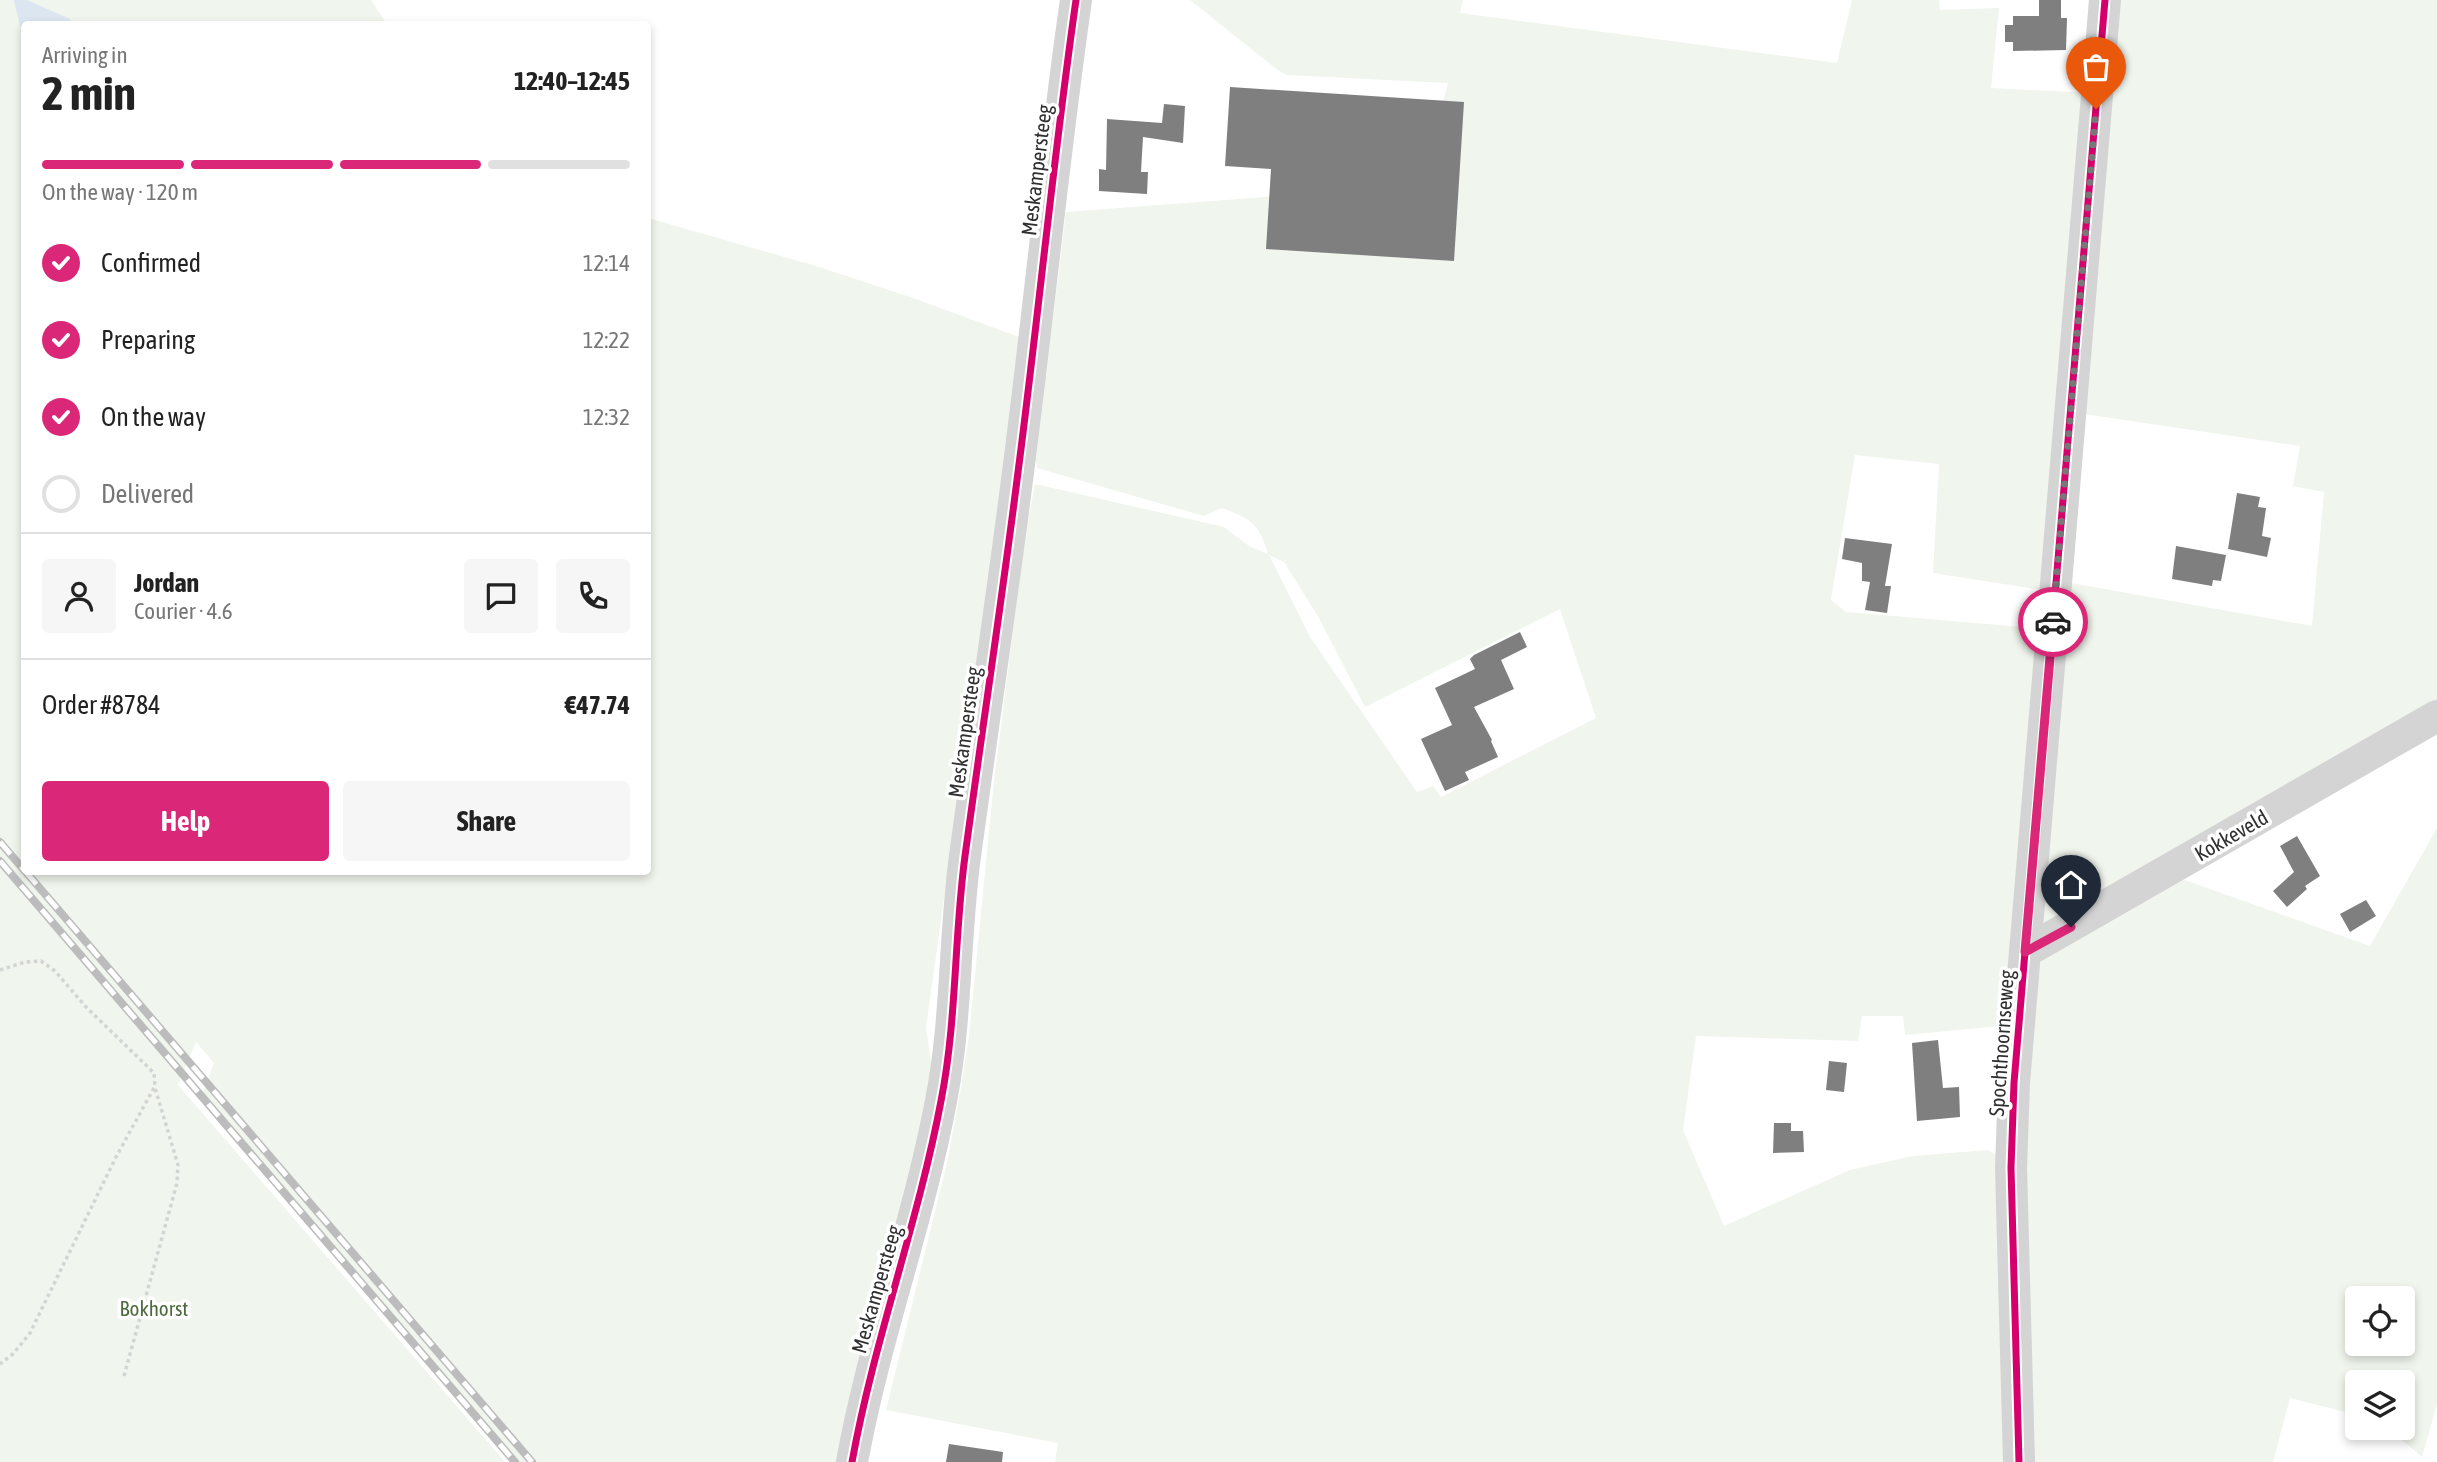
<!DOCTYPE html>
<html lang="en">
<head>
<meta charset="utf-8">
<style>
  body { margin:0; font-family:"Asap Condensed",sans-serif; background:#f6f6f6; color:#222; height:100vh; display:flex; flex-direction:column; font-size:26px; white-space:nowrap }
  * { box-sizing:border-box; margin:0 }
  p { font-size:23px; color:#767676 }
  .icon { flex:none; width:38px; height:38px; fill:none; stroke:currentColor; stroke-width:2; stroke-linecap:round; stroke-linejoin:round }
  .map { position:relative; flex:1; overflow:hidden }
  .details { position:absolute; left:21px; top:21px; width:630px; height:854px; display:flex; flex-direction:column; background:#fff; border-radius:7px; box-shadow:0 4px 10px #0003 }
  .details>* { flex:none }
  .buttons { position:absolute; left:2345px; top:1286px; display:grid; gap:14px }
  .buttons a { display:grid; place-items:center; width:70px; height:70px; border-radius:7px; background:#fff; box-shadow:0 4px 10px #0003; font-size:35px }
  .pin { position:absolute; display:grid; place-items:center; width:60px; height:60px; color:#fff; margin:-72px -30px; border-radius:50% 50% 50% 0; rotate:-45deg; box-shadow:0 0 7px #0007 }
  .pin .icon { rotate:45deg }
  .courier { position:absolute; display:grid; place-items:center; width:70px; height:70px; margin:-35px; border:5px solid #db2777; border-radius:50%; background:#fff; color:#222; box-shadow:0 2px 9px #0007 }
  .overview em { font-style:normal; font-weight:700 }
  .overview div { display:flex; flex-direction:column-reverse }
  .overview { display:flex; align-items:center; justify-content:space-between; height:119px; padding:0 21px }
  h1 { font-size:46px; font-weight:700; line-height:52px }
  .bar { display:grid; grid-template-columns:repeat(4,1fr); gap:10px 7px; align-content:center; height:84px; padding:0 21px }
  .bar i { height:9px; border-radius:5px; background:#e0e0e0 }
  .bar .current { background:#db2777 }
  .bar p { grid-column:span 4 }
  .line { display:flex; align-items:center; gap:18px; padding:0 21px; border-top:2px solid #e0e0e0 }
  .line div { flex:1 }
  .round { display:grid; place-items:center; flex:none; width:74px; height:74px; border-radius:7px; background:#f6f6f6 }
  ol { padding:0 21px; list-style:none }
  li { display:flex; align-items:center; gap:21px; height:77px }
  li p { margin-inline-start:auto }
  li .icon { padding:7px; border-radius:50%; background:#db2777; color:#fff; stroke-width:4 }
  li:last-child { color:#767676 }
  li i { width:38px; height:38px; border:4px solid #e0e0e0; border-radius:50% }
  .action { display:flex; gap:14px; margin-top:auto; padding:14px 21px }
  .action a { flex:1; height:80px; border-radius:7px; background:#db2777; color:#fff; font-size:28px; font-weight:700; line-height:80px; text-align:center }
  .action a+a { background:#f6f6f6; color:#222 }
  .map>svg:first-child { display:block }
</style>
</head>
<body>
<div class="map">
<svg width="2437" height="1462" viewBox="0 0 2437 1462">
  <rect width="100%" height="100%" fill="#fff"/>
  <path fill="#f0f5ed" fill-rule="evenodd" d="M0 0H371L387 24H24V872H648V218L816 266 913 298 1022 338 926 1028 933 1075 845 1462H516L202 1096 214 1063 196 1042 178 1085 505 1462H0Z
    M1190 0H1463L1460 13 1837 63 1852 0H1939L1940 10 1999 8 1991 88 2092 93 2049 591 1933 573 1939 464 1855 455 1831 600 1846 612 2046 629 2011 1025 1905 1035 1903 1016H1862L1858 1041 1696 1036 1683 1130 1724 1226 1850 1170 1913 1156 1988 1150 1997 1155 2012 1462H1055L1058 1443 886 1410 947 1163 961 1088 969 1036 994 781 1025 536 1035 484 1224 527 1249 546 1268 554C1259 523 1251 519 1222 508L1204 516 1037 468 1036 460 1066 212 1277 196 1423 175 1448 83 1287 75 1279 71ZM1269 555 1284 562 1319 618 1365 707 1560 609 1596 718 1441 797 1433 786 1417 792 1310 637Z
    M2120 0H2437V707L2047 925 2044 921 2043 912 2071 583 2312 626 2324 492 2293 486 2300 446 2084 414Z
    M2437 828V1404L2422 1457 2388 1428H2403V1382H2357V1415L2290 1398 2273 1462H2029L2022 1164 2034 974 2045 955 2179 878 2370 946ZM2357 1298H2403V1344H2357Z"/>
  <path fill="#dbe6f1" d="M14 0H27L70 19 71 24H24V44Z"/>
  <path fill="#7f7f7f" d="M2039 0H2061V18H2067L2066 50 2013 51V42H2005V25H2013V16H2039Z
    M1230 87 1464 102 1454 261 1266 249 1271 169 1225 166Z
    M1164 104 1185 106 1183 143 1143 137 1141 172H1148L1147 194 1099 191V169L1106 170 1107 119 1162 123Z
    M2237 493 2260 497 2258 507 2266 508 2262 536 2271 538 2267 557 2228 549Z
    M1845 538 1892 544 1885 586H1891L1887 613 1865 610 1870 582 1862 581V563L1842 559Z
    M2176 546 2226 555 2221 581 2213 580 2212 586 2172 579Z
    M1520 632 1527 647 1501 660 1514 689 1474 707 1492 740 1491 741 1498 757 1465 772 1469 780 1445 791 1421 739 1452 725 1435 688 1475 669 1470 659 1474 655Z
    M2297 836 2320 876 2305 886 2307 889 2287 907 2273 891 2294 872 2280 846Z
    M2366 900 2376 916 2350 932 2340 914Z
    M1938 1040 1943 1088 1959 1087 1960 1117 1917 1121 1912 1043Z
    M1829 1061 1847 1063 1844 1092 1826 1090Z
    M1774 1123H1791V1131H1803L1804 1152 1773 1153Z
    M949 1444 1003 1452 1002 1462H946Z"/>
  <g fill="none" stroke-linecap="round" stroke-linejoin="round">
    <path stroke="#d4d4d4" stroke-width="3.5" stroke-dasharray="3.5 3.5" stroke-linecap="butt" d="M0 970 25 962 41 961 55 971 86 1007 154 1073 155 1086 116 1157 30 1333 13 1354 0 1364
      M124 1376 177 1183 178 1165 155 1088"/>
    <path stroke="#d4d4d4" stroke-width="32" d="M2025 952 2437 716
      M852 1462C874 1340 918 1223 941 1101 957 1020 954 937 965 856 982 731 1001 606 1017 480 1038 320 1053 160 1076 0
      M2019 1462 2011 1168 2014 1083 2105 0"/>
    <defs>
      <path id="rail" d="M0 842 24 870
        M0 861 515 1462
        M26 872 532 1462"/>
    </defs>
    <use href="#rail" stroke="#bcbcbc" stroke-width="8"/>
    <use href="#rail" stroke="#fff" stroke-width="5" stroke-dasharray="16" stroke-linecap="butt"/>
    <defs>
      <path id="cycleway" d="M852 1462C874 1340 918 1223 941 1101 957 1020 954 937 965 856 982 731 1001 606 1017 480 1038 320 1053 160 1076 0
        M2019 1462 2011 1168 2014 1083 2105 0"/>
    </defs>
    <use href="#cycleway" stroke="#fff" stroke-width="11"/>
    <use href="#cycleway" stroke="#d6006c" stroke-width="7"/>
  </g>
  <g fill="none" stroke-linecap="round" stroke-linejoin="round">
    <path stroke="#787878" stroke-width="7" stroke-dasharray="0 12.6" d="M2053 622 2096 109"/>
    <path stroke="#db2777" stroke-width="9" d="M2053 622 2025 952 2071 927"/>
  </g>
  <g text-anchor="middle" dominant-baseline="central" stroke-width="7" stroke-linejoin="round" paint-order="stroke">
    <g font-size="21" fill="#303030" stroke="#fff">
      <text transform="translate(1036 170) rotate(-83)">Meskampersteeg</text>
      <text transform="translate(964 732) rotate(-82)">Meskampersteeg</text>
      <text transform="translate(2231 835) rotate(-30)">Kokkeveld</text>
      <text transform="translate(2001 1043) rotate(-86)">Spochthoornseweg</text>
      <text transform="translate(876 1289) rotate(-74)">Meskampersteeg</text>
    </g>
    <g font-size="21" fill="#4e6a3f" stroke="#fff">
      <text x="154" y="1308">Bokhorst</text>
    </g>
  </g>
</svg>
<div class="buttons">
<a><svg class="icon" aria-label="locate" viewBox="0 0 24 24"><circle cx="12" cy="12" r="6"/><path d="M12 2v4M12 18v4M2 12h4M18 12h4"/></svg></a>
<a><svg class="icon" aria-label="layers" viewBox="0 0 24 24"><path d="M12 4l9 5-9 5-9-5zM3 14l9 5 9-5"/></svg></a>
</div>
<div class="pin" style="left:2096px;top:109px;background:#ea580c"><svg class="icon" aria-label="bag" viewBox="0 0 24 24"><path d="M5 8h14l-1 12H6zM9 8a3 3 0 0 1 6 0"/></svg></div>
<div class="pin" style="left:2071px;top:927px;background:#1f2937"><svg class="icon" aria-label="home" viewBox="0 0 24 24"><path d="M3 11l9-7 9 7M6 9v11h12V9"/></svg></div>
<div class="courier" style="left:2053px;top:622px"><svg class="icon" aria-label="car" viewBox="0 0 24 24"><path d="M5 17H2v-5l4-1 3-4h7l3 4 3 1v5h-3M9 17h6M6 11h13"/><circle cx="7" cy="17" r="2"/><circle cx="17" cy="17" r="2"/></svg></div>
<section class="details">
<div class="overview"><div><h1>2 min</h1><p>Arriving in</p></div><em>12:40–12:45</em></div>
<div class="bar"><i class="current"></i><i class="current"></i><i class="current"></i><i></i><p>On the way · 120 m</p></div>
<ol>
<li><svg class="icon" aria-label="check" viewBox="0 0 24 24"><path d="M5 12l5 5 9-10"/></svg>Confirmed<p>12:14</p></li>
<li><svg class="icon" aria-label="check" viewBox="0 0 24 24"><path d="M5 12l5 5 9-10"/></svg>Preparing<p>12:22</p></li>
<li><svg class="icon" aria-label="check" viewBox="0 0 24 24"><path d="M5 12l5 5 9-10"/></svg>On the way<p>12:32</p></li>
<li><i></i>Delivered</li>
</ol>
<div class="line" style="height:126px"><a class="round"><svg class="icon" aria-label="person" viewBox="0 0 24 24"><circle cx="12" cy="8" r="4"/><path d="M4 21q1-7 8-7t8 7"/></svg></a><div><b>Jordan</b><p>Courier · 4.6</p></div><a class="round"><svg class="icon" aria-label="chat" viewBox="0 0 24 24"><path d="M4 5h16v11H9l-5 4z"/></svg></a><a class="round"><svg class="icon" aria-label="phone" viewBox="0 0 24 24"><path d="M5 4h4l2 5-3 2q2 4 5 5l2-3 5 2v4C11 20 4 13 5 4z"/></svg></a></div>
<div class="line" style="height:91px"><div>Order #8784</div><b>€47.74</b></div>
<div class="action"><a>Help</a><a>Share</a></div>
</section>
</div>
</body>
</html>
